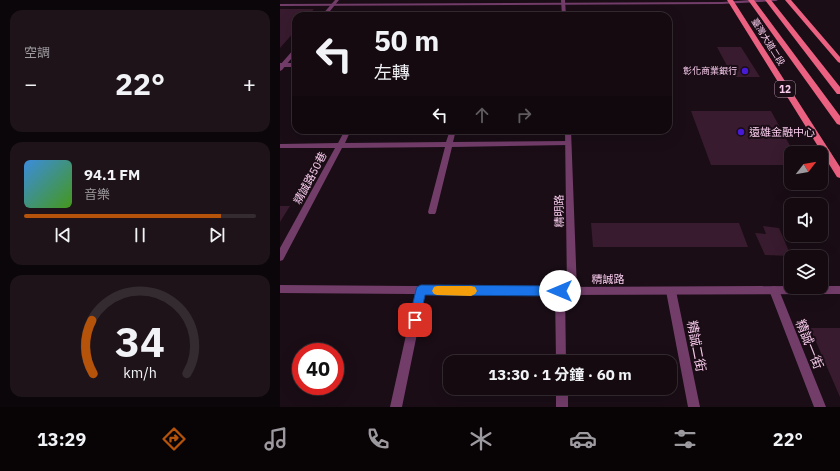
<!DOCTYPE html>
<html lang="zh-TW">
<head>
<meta charset="utf-8">
<style>
	:root { --surface:#140a10; --page:#1d1319; --text:#f1f3f6; --muted:#9d9a9f; --line:#332b30; --accent:#b45309 }
	body { margin:0; font-family:"IBM Plex Sans","Noto Sans TC",sans-serif; background:var(--page); color:var(--text); height:100vh; display:flex; flex-direction:column; font-size:15px; white-space:nowrap }
	* { box-sizing:border-box; margin:0 }
	p { font-size:13px; color:var(--muted) }
	.icon { flex:none; width:22px; height:22px; fill:none; stroke:currentColor; stroke-width:2; stroke-linecap:round; stroke-linejoin:round }
	.map { position:relative; flex:1; overflow:hidden }
	.drawer { display:flex; flex-direction:column; gap:10px; padding:10px; background:#0b0609; width:280px }
	.drawer>* { flex:none }
	.banner { position:absolute; left:12px; top:12px; width:380px; height:122px; border-radius:12px; box-shadow:0 4px 16px #0002,0 0 0 1px var(--line); background:#140a10; color:var(--text); overflow:hidden }
	.needle { width:26px; rotate:59deg }
	.tools { position:absolute; left:504px; top:146px; display:grid; gap:8px }
	.tools a { display:grid; place-items:center; width:44px; height:44px; border-radius:8px; background:var(--surface); box-shadow:0 4px 16px #0002,0 0 0 1px var(--line); font-size:20px }
	.speed { position:absolute; left:12px; top:343px; display:flex; gap:8px; font-size:20px; font-weight:700; text-align:center }
	.speed>* { display:grid; place-content:center; width:52px; height:52px; border-radius:50%; background:var(--surface); box-shadow:0 4px 16px #0002,0 0 0 1px var(--line); line-height:1 }
	.speed .limit { border:6px solid #d22; background:#fff; color:#111 }
	.pin { position:absolute; display:grid; place-items:center; width:34px; height:34px; color:#fff; margin:-17px; border-radius:8px; box-shadow:0 2px 6px #0006 }
	.me { position:absolute; width:44px; margin:-22px; rotate:270deg; stroke-linejoin:round; filter:drop-shadow(0 0 3px #0008) }
	.turn { display:flex; align-items:center; gap:14px; height:84px; padding:0 16px; font-size:18px }
	.turn .icon { width:52px; height:52px; stroke-width:2.5 }
	.turn b { display:block; font-size:28px; line-height:34px }
	.lanes { display:flex; align-items:center; height:38px; padding:0 16px; background:#0003; justify-content:center; gap:20px; direction:ltr }
	.lanes .off { opacity:.35 }
	.big { font-size:30px; font-weight:700; line-height:1.1 }
	.drawer .card { flex:1; display:flex; flex-direction:column; justify-content:center; gap:6px; min-width:0; padding:0 14px; border-radius:12px; background:var(--page) }
	.drawer .dial { align-items:center; gap:0 }
	.dial svg { height:104px; overflow:visible; fill:none; stroke:var(--line); stroke-width:7; stroke-linecap:round; text-anchor:middle }
	.dial text { fill:var(--text); stroke:none }
	.song { display:flex; align-items:center; gap:12px }
	.cover { width:48px; height:48px; border-radius:6px; background:linear-gradient(135deg,hsl(210 70% 55%),hsl(100 70% 35%)) }
	.played { height:4px; border-radius:2px; background:linear-gradient(90deg,var(--accent) 85%,var(--line) 85%) }
	.keys { display:flex; justify-content:space-around; direction:ltr }
	.heat { display:flex; justify-content:space-between; align-items:center; font-size:22px; direction:ltr }
	.trip { position:absolute; left:163px; top:355px; width:234px; height:40px; border-radius:12px; background:var(--surface); box-shadow:0 4px 16px #0002,0 0 0 1px var(--line); font-weight:700; line-height:40px; text-align:center }
	.menu { display:flex; height:64px; justify-content:space-around; align-items:center; background:#080406; color:var(--muted) }
	.menu .icon { width:28px; height:28px }
	.menu .selected { color:var(--accent) }
	.menu b { font-size:18px; color:var(--text) }
	main { display:flex; flex:1; min-height:0 }
	.map>svg:first-child { display:block }
	.building { fill:#381b2e }
	.lines { fill:none; stroke-linecap:round; stroke-linejoin:round }
	.service { fill:#733d6a; fill-rule:evenodd }
	.minor { fill:#733d6a; fill-rule:evenodd }
	.tertiary { fill:#733d6a; fill-rule:evenodd }
	.primary { fill:#eb6182; fill-rule:evenodd }
	.route { fill:#1a73e8; stroke:#114b97 }
	.slow { fill:#f59e0b }
	.poi-dot { fill:#471bd5; stroke:#1a0d16; stroke-width:1.5 }
	.labels { text-anchor:middle; stroke-width:4; stroke-linejoin:round; paint-order:stroke }
	.far-street-label { font-size:9px; fill:#f8cced; stroke:#1a0d16 }
	.far-poi-label { font-size:9px; fill:#f8cced; stroke:#1a0d16; text-anchor:end }
	.shield { fill:#1a0d16; stroke:#b593ac; stroke-width:1 }
	.shield-label { font-size:10px; font-weight:bold; fill:#f8cced }
	.poi-label { font-size:11px; fill:#f8cced; stroke:#1a0d16; text-anchor:start }
	.street-label { font-size:11px; fill:#f8cced; stroke:#1a0d16 }
	.near-street-label { font-size:13px; fill:#f8cced; stroke:#1a0d16 }
</style>
</head>
<body>
<main>
<section class="drawer">
<div class="card"><p>空調</p>
<div class="heat"><a>−</a><b class="big">22°</b><a>+</a></div>
</div>
<div class="card">
<div class="song"><i class="cover"></i><div><b>94.1 FM</b><p>音樂</p></div></div>
<div class="played"></div>
<div class="keys"><svg class="icon" aria-label="previous" viewBox="0 0 24 24"><path d="M18 5L8 12l10 7zM5 5v14"/></svg><svg class="icon" aria-label="pause" viewBox="0 0 24 24"><path d="M8 5v14M16 5v14"/></svg><svg class="icon" aria-label="next" viewBox="0 0 24 24"><path d="M6 5l10 7-10 7zM19 5v14"/></svg></div>
</div>
<div class="card dial"><svg viewBox="0 0 100 80">
<path d="M14 69A42 42 0 1 1 86 69"/>
<path d="M14 69A42 42 0 0 1 13 28" stroke="#b45309"/>
<text x="50" y="56" font-size="32" font-weight="700">34</text>
<text x="50" y="72" font-size="11">km/h</text>
</svg></div>
</section>
<div class="map">
<svg width="560" height="407" viewBox="0 0 560 407">
	<rect width="100%" height="100%" fill="#1a0d16"/>
	<path class="building" d="M0,9H34L28,16H16V30L0,48Z
		M437,47H461L480,77H453Z
		M411,111H491L514,153H511V165H431Z
		M0,206H10L0,222Z
		M311,223H459L468,247H313Z
		M483,226L499,228L511,256L485,255L475,233L486,234Z
		M530,328H560V397Z"/>
	<g class="lines">
		<path class="service" d="M0,63H16V67H0Z
			M65,130H71L65,143L166,142L170,130H176L173,142L288,141L291,143L288,145L172,147L156,212L155,214H149L148,212L165,147L62,148L3,260L0,261V248L55,148H0V144L58,143Z
			M141,286L144,287L146,290L122,407H110L136,290L138,287Z
			M494,286L497,287L499,290L546,407H534L489,290L491,287Z
			M280,287L283,288L285,291L286,362H276L275,291L277,288Z
			M391,287L394,288L396,291L420,407H408L386,291L388,288Z
			M276,388H288V407H276Z"/>
		<path class="minor" d="M55,0H59L46,16H41Z
			M281,0H285L286,16H282Z
			M16,48V53L2,70L0,71V65L14,49Z
			M285,130H291L297,291L295,294L292,295L289,294L287,291Z"/>
		<path class="tertiary" d="M471,0H498L496,1L442,4L0,6V4L442,2Z
			M0,285L280,287L511,286V287H541V286H560V294L280,295L0,293Z"/>
		<path class="primary" d="M447,0H453L560,167V178L557,177Z
			M468,0H474L560,116V125L557,124Z
			M485,0H491L560,87V94H557Z
			M505,0H511L560,57V63L558,62Z"/>
	</g>
	<path class="route" d="M141,285L280,286L284,288L285,291L284,295L280,296L145,295L139,323L135,325L131,323L129,320L136,290L137,287Z"/>
	<path class="slow" d="M157,286H191L195,287L197,291L195,294L191,296L157,295L154,294L152,291L154,287Z"/>
	<g class="poi-dot">
		<circle cx="465" cy="71" r="4"/>
		<circle cx="461" cy="132" r="4"/>
	</g>
	<g class="labels">
		<g class="far-street-label">
			<text transform="translate(488 42) rotate(58)" y="3">臺灣大道二段</text>
		</g>
		<g class="far-poi-label">
			<text x="457" y="74">彰化商業銀行</text>
		</g>
		<rect class="shield" x="495" y="81" width="20" height="16" rx="3"/>
		<g class="shield-label">
			<text x="505" y="93">12</text>
		</g>
		<g class="poi-label">
			<text x="469" y="136">遠雄金融中心</text>
		</g>
		<g class="street-label">
			<text transform="translate(30 178) rotate(-62)" y="4">精誠路50巷</text>
			<text transform="translate(279 211) rotate(-91)" y="4">精明路</text>
			<text x="328" y="283">精誠路</text>
		</g>
		<g class="near-street-label">
			<text transform="translate(530 344) rotate(68)" y="5">精誠一街</text>
			<text transform="translate(417 346) rotate(79)" y="5">精誠二街</text>
		</g>
	</g>
</svg>
<div class="tools">
<a><svg class="needle" viewBox="-14 -14 28 28"><path d="M0-13l5 13h-10z" fill="#e53935"/><path d="M0 13l5-13h-10z" fill="#9d9a9f"/></svg></a>
<a><svg class="icon" aria-label="sound" viewBox="0 0 24 24"><path d="M4 9h4l5-4v14l-5-4H4zM17 9q2 3 0 6"/></svg></a>
<a><svg class="icon" aria-label="layers" viewBox="0 0 24 24"><path d="M12 4l9 5-9 5-9-5zM3 14l9 5 9-5"/></svg></a>
</div>
<div class="speed"><div class="limit">40</div></div>
<div class="pin" style="left:135px;top:320px;background:#d93025"><svg class="icon" aria-label="arrive" viewBox="0 0 24 24"><path d="M6 21V4h12l-3 4 3 4H6"/></svg></div>
<svg class="me" style="left:280px;top:291px" viewBox="-20 -20 40 40"><circle r="19" fill="#fff"/><path d="M0-13L10 11 0 6-10 11z" fill="#1a73e8"/></svg>
<div class="trip">13:30 · 1 分鐘 · 60 m</div>
<div class="banner">
<div class="turn"><svg class="icon" aria-label="left" viewBox="0 0 24 24"><path d="M17 20v-9H6M10 6l-5 5 5 5"/></svg><div><b>50 m</b>左轉</div></div>
<div class="lanes"><svg class="icon" aria-label="left" viewBox="0 0 24 24"><path d="M17 20v-9H6M10 6l-5 5 5 5"/></svg><svg class="icon off" aria-label="ahead" viewBox="0 0 24 24"><path d="M12 20V5M6 11l6-6 6 6"/></svg><svg class="icon off" aria-label="right" viewBox="0 0 24 24"><path d="M7 20v-9h11M14 6l5 5-5 5"/></svg></div>
</div>
</div>
</main>
<nav class="menu">
<b>13:29</b>
<svg class="icon selected" aria-label="directions" viewBox="0 0 24 24"><path d="M12 3l9 9-9 9-9-9zM9 14v-3h6M13 9l2 2-2 2"/></svg>
<svg class="icon" aria-label="music" viewBox="0 0 24 24"><path d="M9 18V5l10-2v13"/><circle cx="6" cy="18" r="3"/><circle cx="16" cy="16" r="3"/></svg>
<svg class="icon" aria-label="phone" viewBox="0 0 24 24"><path d="M5 4h4l2 5-3 2q2 4 5 5l2-3 5 2v4C11 20 4 13 5 4z"/></svg>
<svg class="icon" aria-label="climate" viewBox="0 0 24 24"><path d="M12 3v18M4 7l16 10M4 17L20 7"/></svg>
<svg class="icon" aria-label="car" viewBox="0 0 24 24"><path d="M5 17H2v-5l4-1 3-4h7l3 4 3 1v5h-3M9 17h6M6 11h13"/><circle cx="7" cy="17" r="2"/><circle cx="17" cy="17" r="2"/></svg>
<svg class="icon" aria-label="filters" viewBox="0 0 24 24"><path d="M4 7h16M4 17h16"/><circle cx="9" cy="7" r="2"/><circle cx="15" cy="17" r="2"/></svg>
<b>22°</b>
</nav>
</body>
</html>
